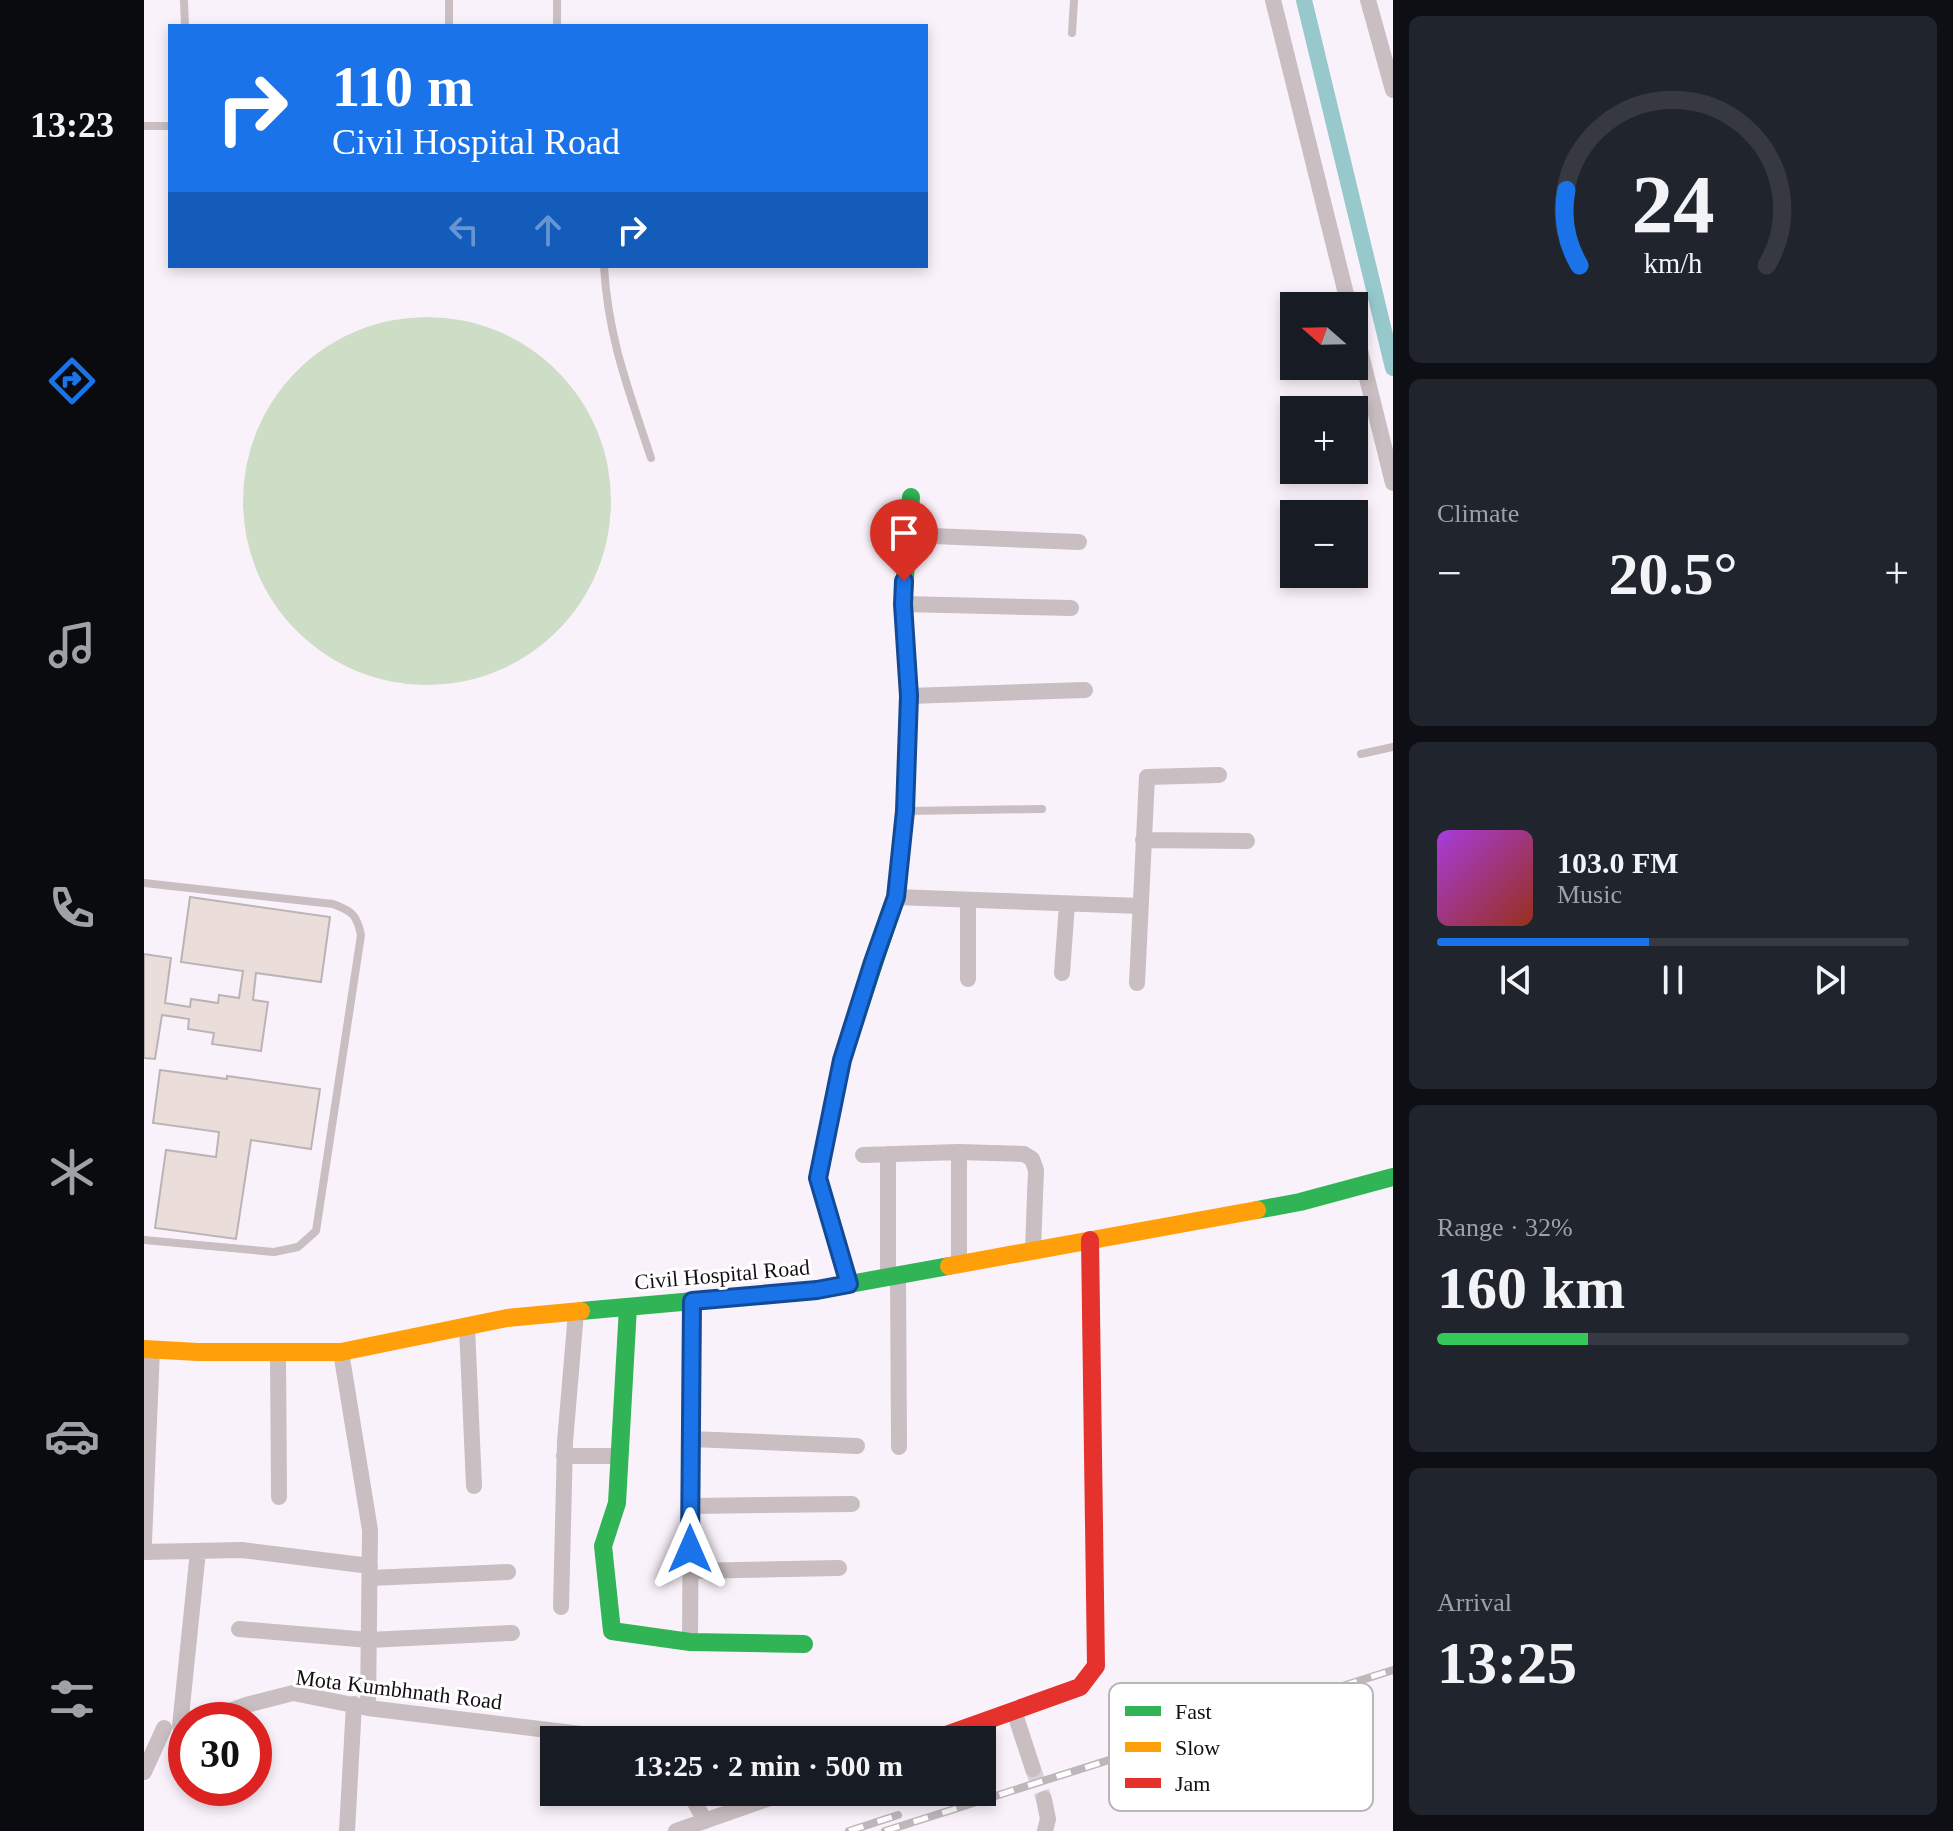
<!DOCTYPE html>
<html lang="en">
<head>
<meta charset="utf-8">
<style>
	:root { --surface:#171b24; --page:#20242c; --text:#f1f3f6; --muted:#9ea1a6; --line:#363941; --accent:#1a73e8 }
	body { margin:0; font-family:"Times New Roman",serif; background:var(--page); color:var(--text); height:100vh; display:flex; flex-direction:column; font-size:30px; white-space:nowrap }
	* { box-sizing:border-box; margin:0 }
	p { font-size:26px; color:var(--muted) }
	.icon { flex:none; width:44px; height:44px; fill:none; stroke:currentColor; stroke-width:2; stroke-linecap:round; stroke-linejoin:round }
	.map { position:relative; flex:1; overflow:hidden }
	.details { display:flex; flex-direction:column; gap:16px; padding:16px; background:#0d0f14; width:560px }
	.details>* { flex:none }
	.guide { position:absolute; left:24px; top:24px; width:760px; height:244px; border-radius:0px; box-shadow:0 4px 12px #0003; background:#1a73e8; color:#fff; overflow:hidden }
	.needle { width:52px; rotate:290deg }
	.tools { position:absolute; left:1136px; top:292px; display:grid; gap:16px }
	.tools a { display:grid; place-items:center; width:88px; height:88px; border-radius:0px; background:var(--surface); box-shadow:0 4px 12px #0003; font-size:40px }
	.speed { position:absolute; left:24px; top:1702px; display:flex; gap:16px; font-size:40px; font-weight:700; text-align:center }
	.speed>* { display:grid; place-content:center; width:104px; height:104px; border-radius:50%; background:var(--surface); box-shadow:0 4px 12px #0003; line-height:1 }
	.speed .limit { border:12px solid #d22; background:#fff; color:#111 }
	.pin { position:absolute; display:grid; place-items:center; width:68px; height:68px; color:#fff; margin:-82px -34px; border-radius:50% 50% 50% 0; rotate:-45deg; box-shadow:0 0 8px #0007 }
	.pin .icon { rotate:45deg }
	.me { position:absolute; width:88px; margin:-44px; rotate:0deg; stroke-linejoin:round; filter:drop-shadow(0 0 6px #0008) }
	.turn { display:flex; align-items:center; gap:28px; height:168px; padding:0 32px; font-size:36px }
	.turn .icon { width:104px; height:104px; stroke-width:2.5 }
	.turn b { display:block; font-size:56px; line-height:68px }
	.lanes { display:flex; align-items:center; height:76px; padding:0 32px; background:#0003; justify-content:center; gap:40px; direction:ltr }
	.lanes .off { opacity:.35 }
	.big { font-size:60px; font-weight:700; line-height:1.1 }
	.details .card { flex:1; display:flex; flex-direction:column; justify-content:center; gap:12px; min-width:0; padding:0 28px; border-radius:12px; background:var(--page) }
	.details .dial { align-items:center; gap:0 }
	.dial svg { height:208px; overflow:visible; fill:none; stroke:var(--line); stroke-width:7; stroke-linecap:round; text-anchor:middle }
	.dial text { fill:var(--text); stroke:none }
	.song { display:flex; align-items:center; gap:24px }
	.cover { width:96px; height:96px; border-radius:12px; background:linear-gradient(135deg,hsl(280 70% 55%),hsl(10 70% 35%)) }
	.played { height:8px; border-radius:4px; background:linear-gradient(90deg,var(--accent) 45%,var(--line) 45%) }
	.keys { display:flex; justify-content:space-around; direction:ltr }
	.heat { display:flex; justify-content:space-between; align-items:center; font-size:44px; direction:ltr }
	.charge { height:12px; border-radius:6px; background:linear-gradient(90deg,#34c759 32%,var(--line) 0) }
	.trip { position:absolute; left:396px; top:1726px; width:456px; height:80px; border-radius:0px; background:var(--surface); box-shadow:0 4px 12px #0003; font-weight:700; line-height:80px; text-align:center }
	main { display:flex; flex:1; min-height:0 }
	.tabs { display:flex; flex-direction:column; width:144px; justify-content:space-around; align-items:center; background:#090b0e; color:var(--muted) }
	.tabs .icon { width:56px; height:56px }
	.tabs .active { color:var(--accent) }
	.tabs b { font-size:36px; color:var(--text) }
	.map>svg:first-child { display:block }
	.green { fill:#ceddc6 }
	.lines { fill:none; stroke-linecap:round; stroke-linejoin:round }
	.canal { stroke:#97c9cc; stroke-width:16 }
	.building { fill:#ebddda; stroke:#bbb4b6; stroke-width:2 }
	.street-tunnel { stroke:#d8d0d8; stroke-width:16; stroke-dasharray:16 8; stroke-linecap:butt }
	.lane { stroke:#c9bec1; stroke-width:8 }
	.street { stroke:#c9bec1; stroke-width:16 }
	.fast { stroke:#30b455; stroke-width:18 }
	.slow { stroke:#ff9f0a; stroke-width:18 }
	.jam { stroke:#e5322d; stroke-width:18 }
	.rail-casing { stroke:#beb6ba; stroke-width:8 }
	.rail { stroke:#fff; stroke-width:5; stroke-dasharray:15; stroke-linecap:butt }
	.route-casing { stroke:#114b97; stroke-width:20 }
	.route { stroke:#1a73e8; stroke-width:14 }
	.labels { text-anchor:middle; stroke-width:6; stroke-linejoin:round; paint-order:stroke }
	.street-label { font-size:22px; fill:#140f14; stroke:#fff }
	.key { fill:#fff; stroke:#b8b7b8; stroke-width:2 }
	.key-label { font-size:22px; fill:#140f14 }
</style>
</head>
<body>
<main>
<nav class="tabs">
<b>13:23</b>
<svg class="icon active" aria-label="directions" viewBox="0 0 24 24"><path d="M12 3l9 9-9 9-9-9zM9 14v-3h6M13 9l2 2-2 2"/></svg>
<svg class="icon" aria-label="music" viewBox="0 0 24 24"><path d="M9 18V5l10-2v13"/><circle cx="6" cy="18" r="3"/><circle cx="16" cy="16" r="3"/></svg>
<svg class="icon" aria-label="phone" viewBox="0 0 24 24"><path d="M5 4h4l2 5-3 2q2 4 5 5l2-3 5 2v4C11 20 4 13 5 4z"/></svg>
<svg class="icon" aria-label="climate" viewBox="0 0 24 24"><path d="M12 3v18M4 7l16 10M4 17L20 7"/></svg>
<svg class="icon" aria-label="car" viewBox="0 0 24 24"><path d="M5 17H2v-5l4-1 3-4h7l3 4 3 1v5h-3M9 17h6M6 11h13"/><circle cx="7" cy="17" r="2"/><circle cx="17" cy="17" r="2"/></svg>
<svg class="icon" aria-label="filters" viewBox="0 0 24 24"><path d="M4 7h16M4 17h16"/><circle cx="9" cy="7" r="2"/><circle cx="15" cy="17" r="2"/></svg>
</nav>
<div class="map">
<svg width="1249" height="1831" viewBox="0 0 1249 1831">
	<rect width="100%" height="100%" fill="#faf2fa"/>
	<path class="green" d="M99 501a184 184 0 1 1 368 0a184 184 0 1 1-368 0Z"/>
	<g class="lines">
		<path class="canal" d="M1160,0L1249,368"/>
	</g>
	<path class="building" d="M46,897L186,917L177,982L112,973L109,1000L124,1002L117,1051L68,1044L70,1033L44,1029L45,1019L18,1015L11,1059L0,1058V954L27,958L21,1003L46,1007L47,999L74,1003L75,995L95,998L99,971L37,962Z
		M16,1070L83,1079V1076L176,1089L167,1149L107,1140L92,1239L11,1228L22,1150L72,1157L75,1132L9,1123Z"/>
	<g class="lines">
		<path class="street-tunnel" d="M889,1769L900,1799"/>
		<path class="lane" d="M40,0L41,26
			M413,0V26
			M305,26V0
			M928,33L930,0
			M0,126H26
			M460,266C464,338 485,391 507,458
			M1217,754L1249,747
			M763,811L898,809
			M0,883L189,904C208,911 213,915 217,935L172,1231L154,1247L130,1252L0,1240"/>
		<path class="street" d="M1129,0L1205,306
			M1224,0L1249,90
			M1210,326L1249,483
			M764,535L935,542
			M759,604L927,608
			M765,696L941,690
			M999,840L1103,841
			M752,897L996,906
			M918,973L923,904
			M824,979V901
			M993,983L1003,777L1075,775
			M815,1152V1264
			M744,1154V1277
			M719,1155L815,1152L880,1154L888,1159L892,1170L889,1250
			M754,1275L755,1447
			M323,1327L330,1486
			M134,1352L135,1497
			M197,1352L226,1530L224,1708
			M547,1439L713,1446
			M420,1456H475
			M547,1506L708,1504
			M0,1542L8,1350
			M0,1552L98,1550L226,1566
			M546,1571L695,1568
			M226,1578L364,1572
			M417,1607L421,1442L432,1312
			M95,1629L225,1640L368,1633
			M546,1642L548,1301
			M870,1711L889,1769
			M60,1720L102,1705L149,1693L224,1708L437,1734L444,1740
			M36,1726L54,1551
			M0,1772L20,1728
			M545,1792L561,1821
			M900,1799L904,1819L901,1831
			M203,1831L210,1704
			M532,1831L643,1792"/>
		<path class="fast" d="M1113,1210L1156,1202L1249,1177
			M705,1284L674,1178L698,1060L752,897L761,811L765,696L759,604L767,497
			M484,1307L473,1503L459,1546L468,1631L546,1642L660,1644
			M437,1311L673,1290L805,1266"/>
		<path class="slow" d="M805,1266L1113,1210
			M0,1349L54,1352H197L363,1318L437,1311"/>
		<path class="jam" d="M788,1740L936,1687L952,1666L946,1240"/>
		<defs>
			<path id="rail" d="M705,1831L754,1815
				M741,1831L1249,1670"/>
		</defs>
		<use href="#rail" class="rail-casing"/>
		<use href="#rail" class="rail"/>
	</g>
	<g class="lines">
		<defs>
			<path id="route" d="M546,1549L548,1301L673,1290L705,1284L674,1178L698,1060L729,962L752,897L761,811L765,696L759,604L760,581"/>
		</defs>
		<use href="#route" class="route-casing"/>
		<use href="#route" class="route"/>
	</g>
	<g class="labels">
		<g class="street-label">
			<text transform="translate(578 1274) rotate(-5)" y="8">Civil Hospital Road</text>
			<text transform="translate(255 1689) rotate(7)" y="8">Mota Kumbhnath Road</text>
		</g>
	</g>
	<rect x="965" y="1683" width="264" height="128" rx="12" class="key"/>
	<rect x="981" y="1706" width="36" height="10" fill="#30b455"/>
	<rect x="981" y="1742" width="36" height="10" fill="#ff9f0a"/>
	<rect x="981" y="1778" width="36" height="10" fill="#e5322d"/>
	<g class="key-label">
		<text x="1031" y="1719">Fast</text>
		<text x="1031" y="1755">Slow</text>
		<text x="1031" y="1791">Jam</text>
	</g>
</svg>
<div class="tools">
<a><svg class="needle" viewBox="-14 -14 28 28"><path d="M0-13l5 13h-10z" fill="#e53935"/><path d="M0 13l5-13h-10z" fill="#9ea1a6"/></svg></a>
<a>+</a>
<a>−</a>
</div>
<div class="speed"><div class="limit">30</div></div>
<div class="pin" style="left:760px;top:581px;background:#d93025"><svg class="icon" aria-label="arrive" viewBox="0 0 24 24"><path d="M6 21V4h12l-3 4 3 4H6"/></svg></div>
<svg class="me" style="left:546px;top:1549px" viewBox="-20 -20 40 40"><path d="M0-17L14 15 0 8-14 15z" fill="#1a73e8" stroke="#fff" stroke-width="4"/></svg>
<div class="trip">13:25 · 2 min · 500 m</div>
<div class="guide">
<div class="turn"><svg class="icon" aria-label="right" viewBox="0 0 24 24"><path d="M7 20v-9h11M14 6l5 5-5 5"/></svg><div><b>110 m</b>Civil Hospital Road</div></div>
<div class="lanes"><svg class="icon off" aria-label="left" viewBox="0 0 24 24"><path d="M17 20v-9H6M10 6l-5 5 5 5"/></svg><svg class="icon off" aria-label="ahead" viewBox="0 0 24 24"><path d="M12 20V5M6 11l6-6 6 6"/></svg><svg class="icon" aria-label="right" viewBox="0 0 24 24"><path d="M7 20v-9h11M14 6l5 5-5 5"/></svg></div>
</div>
</div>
<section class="details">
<div class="card dial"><svg viewBox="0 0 100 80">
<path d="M14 69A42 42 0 1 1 86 69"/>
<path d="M14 69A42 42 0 0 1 9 40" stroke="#1a73e8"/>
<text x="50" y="56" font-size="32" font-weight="700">24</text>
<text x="50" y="72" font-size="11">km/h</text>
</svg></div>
<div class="card"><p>Climate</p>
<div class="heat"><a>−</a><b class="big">20.5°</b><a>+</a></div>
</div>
<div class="card">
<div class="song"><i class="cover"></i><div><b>103.0 FM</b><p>Music</p></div></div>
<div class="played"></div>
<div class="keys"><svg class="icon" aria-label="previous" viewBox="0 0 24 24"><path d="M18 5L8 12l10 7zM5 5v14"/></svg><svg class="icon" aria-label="pause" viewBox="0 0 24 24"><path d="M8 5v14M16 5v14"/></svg><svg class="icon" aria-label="next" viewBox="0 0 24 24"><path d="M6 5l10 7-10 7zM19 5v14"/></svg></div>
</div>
<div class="card"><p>Range · 32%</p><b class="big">160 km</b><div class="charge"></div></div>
<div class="card"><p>Arrival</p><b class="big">13:25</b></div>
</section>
</main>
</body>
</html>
